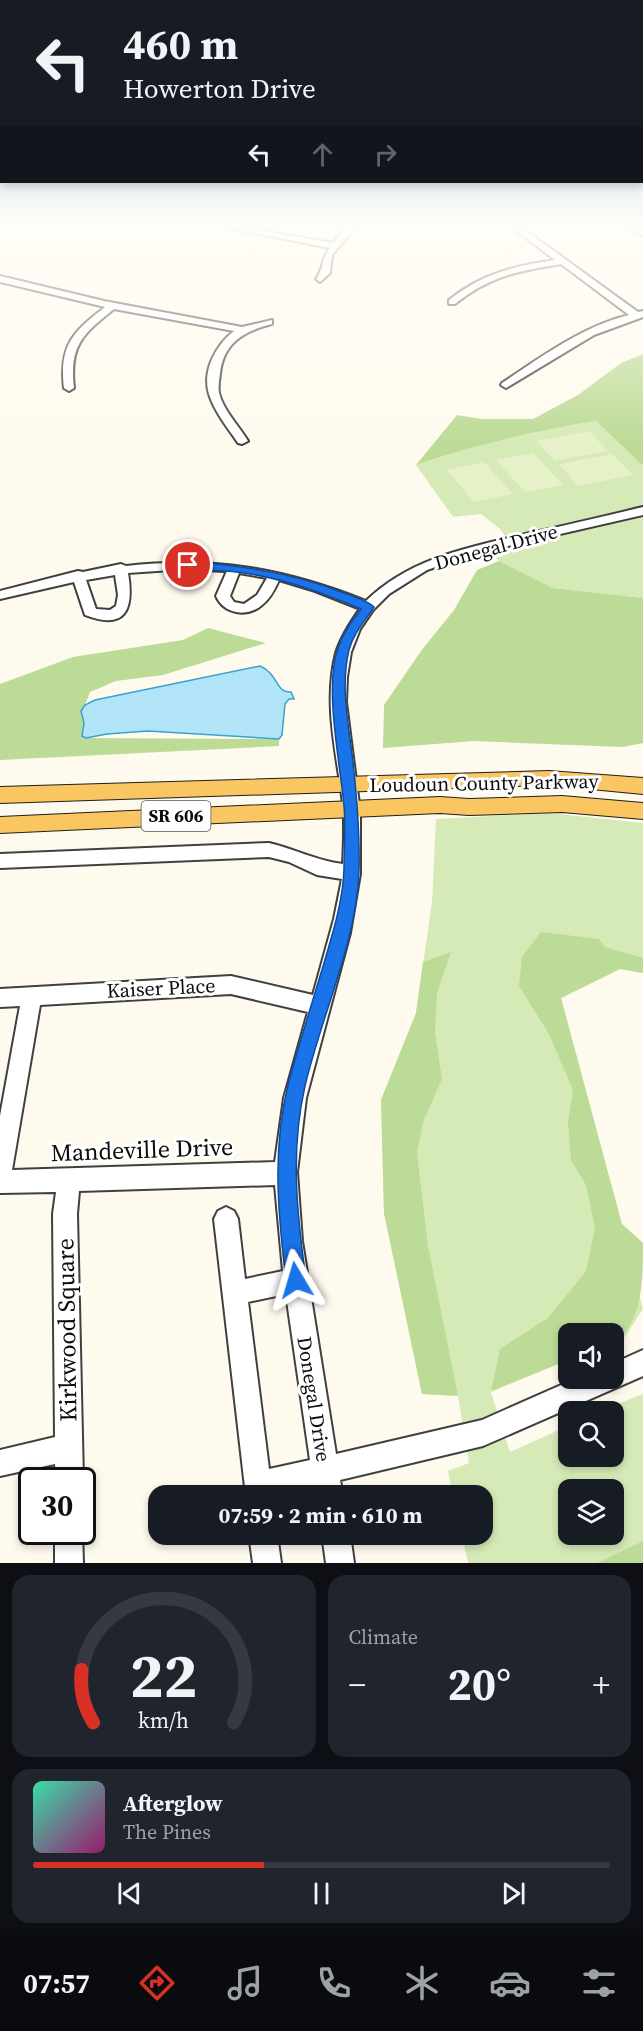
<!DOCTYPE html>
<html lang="en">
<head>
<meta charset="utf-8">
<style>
	:root { --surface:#171b24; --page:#20242c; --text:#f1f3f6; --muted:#9ea1a6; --line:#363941; --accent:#d93025 }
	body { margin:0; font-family:"Source Serif 4",serif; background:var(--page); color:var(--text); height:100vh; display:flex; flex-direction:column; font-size:22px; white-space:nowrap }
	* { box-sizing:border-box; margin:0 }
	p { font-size:20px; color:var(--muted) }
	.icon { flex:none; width:33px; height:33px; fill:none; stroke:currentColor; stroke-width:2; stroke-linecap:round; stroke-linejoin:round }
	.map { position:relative; height:1563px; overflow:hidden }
	.panel { display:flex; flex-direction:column; gap:12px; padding:12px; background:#0d0f14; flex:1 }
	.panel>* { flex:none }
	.hud { position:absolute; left:0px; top:0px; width:644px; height:183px; box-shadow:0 3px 9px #0003; background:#171b24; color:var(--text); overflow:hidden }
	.controls { position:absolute; left:558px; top:1323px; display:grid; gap:12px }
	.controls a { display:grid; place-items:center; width:66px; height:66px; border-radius:12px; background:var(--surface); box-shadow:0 3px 9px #0003; font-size:30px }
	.speed { position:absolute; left:18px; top:1467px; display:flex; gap:12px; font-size:30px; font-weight:700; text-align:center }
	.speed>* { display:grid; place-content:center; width:78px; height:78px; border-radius:50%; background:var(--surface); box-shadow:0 3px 9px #0003; line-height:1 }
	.speed .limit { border:3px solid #111; border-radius:9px; background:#fff; color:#111 }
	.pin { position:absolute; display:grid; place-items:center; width:51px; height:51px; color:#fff; margin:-26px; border:3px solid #fff; border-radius:50%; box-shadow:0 2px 6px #0007 }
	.me { position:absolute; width:66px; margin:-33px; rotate:353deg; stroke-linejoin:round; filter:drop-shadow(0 0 4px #0008) }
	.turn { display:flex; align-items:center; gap:21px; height:126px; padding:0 24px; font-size:27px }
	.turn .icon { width:78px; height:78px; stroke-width:2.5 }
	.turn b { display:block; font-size:42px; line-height:51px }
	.lanes { display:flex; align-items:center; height:57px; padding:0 24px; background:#0003; justify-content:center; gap:30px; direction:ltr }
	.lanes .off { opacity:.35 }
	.big { font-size:45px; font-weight:700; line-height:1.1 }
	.panel .tile { flex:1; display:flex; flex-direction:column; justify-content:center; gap:9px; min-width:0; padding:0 21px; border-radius:18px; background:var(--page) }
	.panel .dial { align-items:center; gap:0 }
	.dial svg { height:156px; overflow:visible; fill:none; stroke:var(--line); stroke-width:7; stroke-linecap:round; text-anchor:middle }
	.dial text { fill:var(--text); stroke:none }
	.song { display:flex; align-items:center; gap:18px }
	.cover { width:72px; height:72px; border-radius:9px; background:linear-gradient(135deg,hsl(160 70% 55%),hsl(320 70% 35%)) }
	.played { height:6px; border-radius:3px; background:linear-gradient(90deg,var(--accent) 40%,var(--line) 40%) }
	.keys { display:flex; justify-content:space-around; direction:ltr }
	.heat { display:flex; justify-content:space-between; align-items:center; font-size:33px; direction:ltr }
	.panel .tiles { flex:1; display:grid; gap:12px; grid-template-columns:1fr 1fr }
	.tile:last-child { grid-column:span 2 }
	.trip { position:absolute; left:148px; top:1485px; width:345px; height:60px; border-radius:18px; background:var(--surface); box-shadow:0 3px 9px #0003; font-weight:700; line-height:60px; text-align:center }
	.tab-bar { display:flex; height:96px; justify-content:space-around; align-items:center; background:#090b0e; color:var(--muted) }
	.tab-bar .icon { width:42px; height:42px }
	.tab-bar .active { color:var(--accent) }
	.tab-bar b { font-size:27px; color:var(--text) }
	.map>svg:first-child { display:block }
	.green { fill:#d6eab7; fill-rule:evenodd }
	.forest { fill:#bcdb96 }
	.pitch { fill:#e7f1c9 }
	.water { fill:#b2e4f7; stroke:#38a2cf; stroke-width:1.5 }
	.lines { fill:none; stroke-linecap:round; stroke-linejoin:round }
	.minor-casing { stroke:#404040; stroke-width:4 }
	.major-casing { stroke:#1e1e1e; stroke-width:2 }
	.minor { fill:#fff; fill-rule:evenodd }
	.major { fill:#fac662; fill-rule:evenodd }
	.route { fill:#1a73e8; stroke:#114b97; stroke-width:1.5 }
	.labels { text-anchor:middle; stroke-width:6; stroke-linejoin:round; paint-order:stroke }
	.shield { fill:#fff; stroke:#565656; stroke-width:1.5 }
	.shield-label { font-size:18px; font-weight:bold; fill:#0d0d0d }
	.street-label { font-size:20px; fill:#0d0d0d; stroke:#fff }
	.near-street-label { font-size:24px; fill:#0d0d0d; stroke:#fff }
</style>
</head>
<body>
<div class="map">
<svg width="643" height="1563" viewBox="0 0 643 1563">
	<rect width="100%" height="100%" fill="#fffaee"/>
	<path class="green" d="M596,421L643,466V598L553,588L499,561L490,552L513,546L500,529L481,514L453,517L416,465C475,445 534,431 596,421Z
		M549,813L643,823V973L620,969L561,998L643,1309L625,1337L614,1341V1334H568V1360L491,1392L510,1452L568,1426V1456H614V1412L599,1411L643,1394V1563H468L462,1535L483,1534V1496L453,1495L448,1471L469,1463L458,1396L422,1394L384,1213L381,1100L416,1013L432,902L436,819ZM568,1490H614V1534H568Z"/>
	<path class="forest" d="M643,354V466L596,421C534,431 475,445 416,465L457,415L481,419H533L578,395L621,363Z
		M499,561L553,588L643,598V743L622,747L474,741L383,748L384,705L421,651L454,610L477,570Z
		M208,628L266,643L163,675L116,681L90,692L85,705L86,738L279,739V746L0,760V684L73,657L183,640Z
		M541,932L599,939L605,947L643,958V973L620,969L561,998L622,1224L643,1243C643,1277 643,1326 614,1341V1334H568V1360L491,1391L500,1349L548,1318L586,1271L595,1228L586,1185L571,1160L568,1123L573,1090L549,1034L519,986L522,957Z
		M451,952L437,993L435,1033L442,1079L423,1122L417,1153L428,1246L458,1396L422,1394L384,1213L381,1100L416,1013L423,962Z
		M643,1541V1563H597Z"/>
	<path class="pitch" d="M589,431L608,451L555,461L536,441Z
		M533,453L563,485L525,492L496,460Z
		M612,454L633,475L578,486L559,464Z
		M484,462L513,494L474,502L447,470Z"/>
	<path class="water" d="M260,666C279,674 275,693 291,692L294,699H289L285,704L282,735L279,739L148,731L107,734L86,738L82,736L84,723L81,711L85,705L95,700Z"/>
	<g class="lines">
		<defs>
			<path id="minor" d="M213,225H231L333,243L349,225H357L332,255L330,273L320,282L316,279C324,269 321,258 330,248Z
				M509,225H518L638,312L643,311V317L594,335L506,388L501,385L502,383C541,357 583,326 629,315L561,264C518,271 490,276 455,304H449V300C481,274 514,266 555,260Z
				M625,225H635L643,230V236Z
				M0,276L104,301L242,327L272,320V324C244,331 223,343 220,374C219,380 218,387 219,393C223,410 239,426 248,441L242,444L238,443C228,428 214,411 209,394C202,371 216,345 234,331L114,309C83,334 69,345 74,388L69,391L64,388C59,345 73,332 105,307L0,282Z
				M643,507V515L469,555L427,570L389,594L373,610L360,629L351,652L347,677L346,702L360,812V874L350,933L306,1098L297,1172L302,1241L336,1454L482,1420L577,1378H614V1363L643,1350V1376L483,1446L340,1480L343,1496H315L314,1486L274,1496H246L214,1219L218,1211L226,1207L234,1211L238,1219L245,1279L283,1271L275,1185L79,1191L77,1214L83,1480H56L55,1464L0,1476V1450L55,1437L53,1214L56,1192L0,1193V1116L20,1006L0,1007V989L231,976L313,995L334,919L342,879L317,875L289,862L269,857L0,868V854L269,843C295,849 317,861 343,864C344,845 345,824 343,804C337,755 323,703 336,653C341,637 350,623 360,609L312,590L279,580C275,589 270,599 262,605C247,618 224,614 216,596L227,571H223L186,569L128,573C134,609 126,631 85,615L74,582L0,599V591L78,571L83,572L121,564L126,566C214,556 285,569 366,601C411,557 471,547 530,533C568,525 605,516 643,507ZM239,573L267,578L257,595L244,604L234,602L230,596ZM115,575L118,595L116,606L110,610L96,609L86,580ZM231,994L308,1012L284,1098L275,1162L12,1170L40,1005ZM286,1294L310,1460L269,1469L248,1302Z
				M82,1531L83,1563H55V1532Z
				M249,1534H277L281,1563H253Z
				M322,1534H350L354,1563H326Z"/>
			<path id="major" d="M549,771L643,778V794L549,785L0,803V787Z
				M562,796L643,803V819L562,812L469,815L440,813L0,833V817L440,797L469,799Z"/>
		</defs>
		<use href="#minor" class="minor-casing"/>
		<use href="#major" class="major-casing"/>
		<use href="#minor" class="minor"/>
		<use href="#major" class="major"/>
	</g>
	<linearGradient id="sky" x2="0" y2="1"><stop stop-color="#92c7ee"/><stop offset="0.51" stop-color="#fffdf7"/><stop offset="1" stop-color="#fffdf7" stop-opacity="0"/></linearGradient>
	<rect width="643" height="444" fill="url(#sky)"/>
	<path class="route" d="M188,561C242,566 294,573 344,593C354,597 367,600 374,607C365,621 353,634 349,650C340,687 349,726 353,762C357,799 360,834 359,871C357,941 321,1017 305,1086C290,1151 297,1214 306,1280L303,1287L296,1289L289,1287L286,1280C278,1214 272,1150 288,1085C299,1044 312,1003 324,963C333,932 343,901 344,869C344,848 346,827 344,806C340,762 324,687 338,648C343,633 352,621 361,609C320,592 280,577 236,572C219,570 201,571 185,567V562Z"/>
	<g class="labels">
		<rect class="shield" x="141.5" y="801" width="69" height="30" rx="4.5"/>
		<g class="shield-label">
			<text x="176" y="822">SR 606</text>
		</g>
		<g class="street-label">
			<text transform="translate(496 547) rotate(-15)" y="7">Donegal Drive</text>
			<text transform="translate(484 783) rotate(-1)" y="7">Loudoun County Parkway</text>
			<text transform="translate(161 988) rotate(-3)" y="7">Kaiser Place</text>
			<text transform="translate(314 1399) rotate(81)" y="7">Donegal Drive</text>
		</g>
		<g class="near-street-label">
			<text transform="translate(142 1150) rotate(-2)" y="8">Mandeville Drive</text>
			<text transform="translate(67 1330) rotate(-91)" y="8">Kirkwood Square</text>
		</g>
	</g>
</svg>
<div class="controls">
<a><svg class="icon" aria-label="sound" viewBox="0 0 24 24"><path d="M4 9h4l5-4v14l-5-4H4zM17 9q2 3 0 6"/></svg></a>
<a><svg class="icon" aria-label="search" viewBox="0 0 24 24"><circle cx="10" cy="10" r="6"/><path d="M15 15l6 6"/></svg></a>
<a><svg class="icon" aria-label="layers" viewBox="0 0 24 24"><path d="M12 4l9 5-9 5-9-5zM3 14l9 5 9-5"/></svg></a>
</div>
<div class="speed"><div class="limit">30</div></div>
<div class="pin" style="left:188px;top:565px;background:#d93025"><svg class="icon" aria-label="arrive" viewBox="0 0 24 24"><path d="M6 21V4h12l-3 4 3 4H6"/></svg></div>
<svg class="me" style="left:296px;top:1280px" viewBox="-20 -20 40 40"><path d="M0-17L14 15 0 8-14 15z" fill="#1a73e8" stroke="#fff" stroke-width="4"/></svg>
<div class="trip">07:59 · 2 min · 610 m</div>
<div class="hud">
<div class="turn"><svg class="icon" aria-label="left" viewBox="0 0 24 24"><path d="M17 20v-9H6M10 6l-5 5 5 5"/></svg><div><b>460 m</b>Howerton Drive</div></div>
<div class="lanes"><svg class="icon" aria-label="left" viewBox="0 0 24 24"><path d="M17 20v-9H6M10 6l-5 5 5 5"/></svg><svg class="icon off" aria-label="ahead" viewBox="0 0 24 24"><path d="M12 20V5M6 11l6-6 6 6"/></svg><svg class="icon off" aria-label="right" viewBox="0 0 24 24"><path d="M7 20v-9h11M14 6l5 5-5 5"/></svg></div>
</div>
</div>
<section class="panel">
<div class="tiles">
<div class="tile dial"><svg viewBox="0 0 100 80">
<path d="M14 69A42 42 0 1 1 86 69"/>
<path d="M14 69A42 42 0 0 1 8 42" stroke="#d93025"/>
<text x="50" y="56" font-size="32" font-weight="700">22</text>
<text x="50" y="72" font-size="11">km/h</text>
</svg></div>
<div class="tile"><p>Climate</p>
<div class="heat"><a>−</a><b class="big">20°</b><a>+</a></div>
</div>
<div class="tile">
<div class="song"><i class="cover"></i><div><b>Afterglow</b><p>The Pines</p></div></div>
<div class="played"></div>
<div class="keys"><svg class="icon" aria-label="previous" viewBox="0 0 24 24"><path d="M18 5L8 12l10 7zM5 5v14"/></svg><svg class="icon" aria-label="pause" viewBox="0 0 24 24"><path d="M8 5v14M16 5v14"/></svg><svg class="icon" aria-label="next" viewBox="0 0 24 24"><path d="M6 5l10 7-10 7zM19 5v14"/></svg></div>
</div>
</div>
</section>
<nav class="tab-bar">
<b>07:57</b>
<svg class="icon active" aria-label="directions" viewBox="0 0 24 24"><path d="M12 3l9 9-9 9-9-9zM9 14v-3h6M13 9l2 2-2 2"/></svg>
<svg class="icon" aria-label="music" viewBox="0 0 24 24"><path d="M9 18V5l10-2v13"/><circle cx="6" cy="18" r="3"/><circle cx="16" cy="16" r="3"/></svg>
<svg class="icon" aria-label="phone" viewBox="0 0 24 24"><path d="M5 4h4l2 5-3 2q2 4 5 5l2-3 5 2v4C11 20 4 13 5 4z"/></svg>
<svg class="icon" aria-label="climate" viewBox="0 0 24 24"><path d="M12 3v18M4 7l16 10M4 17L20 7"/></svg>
<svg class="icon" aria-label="car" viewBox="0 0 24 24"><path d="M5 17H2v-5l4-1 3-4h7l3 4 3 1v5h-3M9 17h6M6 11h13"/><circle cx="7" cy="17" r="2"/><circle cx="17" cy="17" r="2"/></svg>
<svg class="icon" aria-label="filters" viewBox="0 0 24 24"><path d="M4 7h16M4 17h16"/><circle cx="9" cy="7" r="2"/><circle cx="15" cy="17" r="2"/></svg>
</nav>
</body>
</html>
